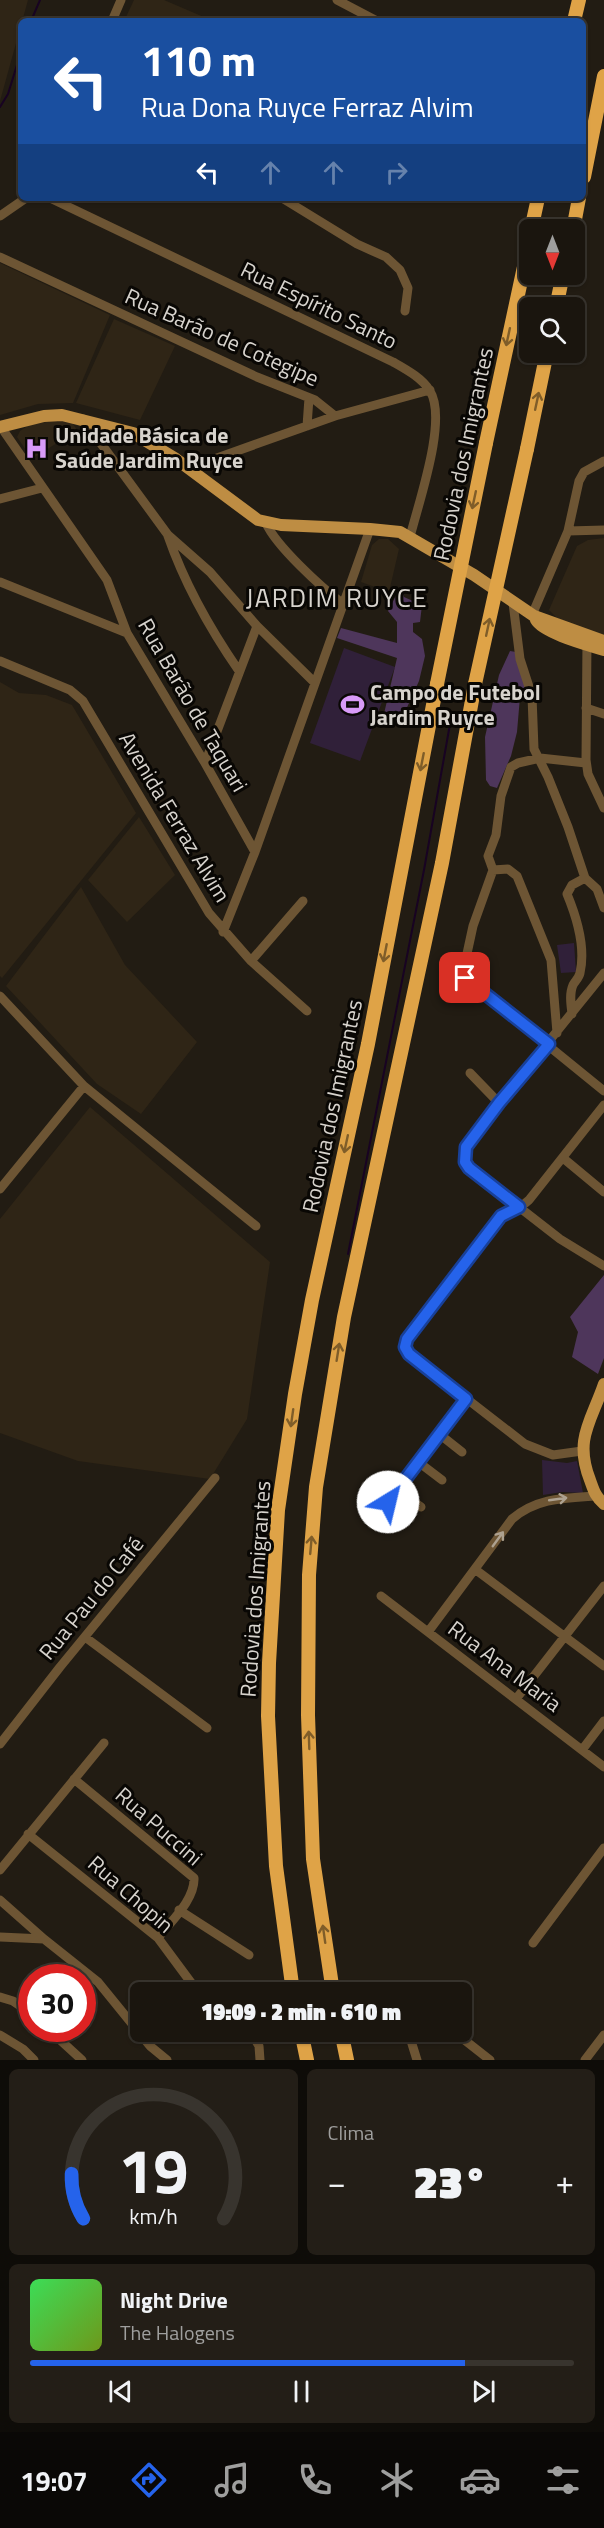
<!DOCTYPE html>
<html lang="pt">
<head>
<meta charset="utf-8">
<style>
	:root { --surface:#1a150e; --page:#231e17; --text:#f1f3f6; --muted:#9f9f9e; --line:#38342e; --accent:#2563eb }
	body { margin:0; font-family:"Titillium Web",sans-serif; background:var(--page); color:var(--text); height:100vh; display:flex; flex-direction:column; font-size:22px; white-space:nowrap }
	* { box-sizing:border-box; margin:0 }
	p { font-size:20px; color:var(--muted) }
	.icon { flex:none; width:33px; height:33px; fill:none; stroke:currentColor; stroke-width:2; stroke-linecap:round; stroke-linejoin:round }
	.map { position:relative; height:2060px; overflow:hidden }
	.panel { display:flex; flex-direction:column; gap:9px; padding:9px; background:#0e0c08; flex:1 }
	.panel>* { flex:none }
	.hud { position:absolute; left:18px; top:18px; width:568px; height:183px; border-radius:9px; box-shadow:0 2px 4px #0004,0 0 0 2px var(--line); background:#1a4fa0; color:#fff; overflow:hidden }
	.needle { width:39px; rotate:180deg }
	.tools { position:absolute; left:519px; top:219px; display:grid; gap:12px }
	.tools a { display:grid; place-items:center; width:66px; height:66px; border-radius:9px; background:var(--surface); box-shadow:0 2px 4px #0004,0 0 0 2px var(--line); font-size:30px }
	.speed { position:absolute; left:18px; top:1964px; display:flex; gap:12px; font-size:30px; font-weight:700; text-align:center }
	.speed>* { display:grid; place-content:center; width:78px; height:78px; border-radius:50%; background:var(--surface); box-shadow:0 2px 4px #0004,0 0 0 2px var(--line); line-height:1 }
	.speed .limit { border:9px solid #d22; background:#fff; color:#111 }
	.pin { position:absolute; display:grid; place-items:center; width:51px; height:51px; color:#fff; margin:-26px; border-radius:12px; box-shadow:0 3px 9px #0006 }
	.me { position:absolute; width:66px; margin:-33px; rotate:36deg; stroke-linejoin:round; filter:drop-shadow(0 0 4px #0008) }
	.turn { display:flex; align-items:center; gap:21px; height:126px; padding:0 24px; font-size:27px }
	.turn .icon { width:78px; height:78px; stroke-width:2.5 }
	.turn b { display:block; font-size:42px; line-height:51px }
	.lanes { display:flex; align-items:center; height:57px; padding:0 24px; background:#0003; justify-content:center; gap:30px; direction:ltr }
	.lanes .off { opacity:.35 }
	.big { font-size:45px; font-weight:800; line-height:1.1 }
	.panel .widget { flex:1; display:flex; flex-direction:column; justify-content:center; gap:9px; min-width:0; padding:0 21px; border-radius:9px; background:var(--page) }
	.panel .dial { align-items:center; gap:0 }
	.dial svg { height:156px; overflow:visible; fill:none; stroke:var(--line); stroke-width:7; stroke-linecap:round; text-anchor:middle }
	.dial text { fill:var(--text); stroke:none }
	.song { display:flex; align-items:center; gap:18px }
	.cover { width:72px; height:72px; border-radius:9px; background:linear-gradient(135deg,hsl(130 70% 55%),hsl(80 70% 35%)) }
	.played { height:6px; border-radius:3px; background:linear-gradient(90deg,var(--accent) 80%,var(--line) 80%) }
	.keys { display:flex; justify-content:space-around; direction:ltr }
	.heat { display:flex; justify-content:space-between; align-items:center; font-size:33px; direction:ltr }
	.panel .tiles { flex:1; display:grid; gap:9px; grid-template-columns:1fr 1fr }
	.widget:last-child { grid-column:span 2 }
	.trip { position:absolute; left:130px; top:1982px; width:342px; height:60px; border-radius:9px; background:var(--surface); box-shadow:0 2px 4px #0004,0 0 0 2px var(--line); font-weight:800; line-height:60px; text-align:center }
	.tab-bar { display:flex; height:96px; justify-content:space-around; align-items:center; background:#0a0806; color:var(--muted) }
	.tab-bar .icon { width:42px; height:42px }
	.tab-bar .current { color:var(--accent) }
	.tab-bar b { font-size:27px; color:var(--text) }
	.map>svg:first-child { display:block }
	.built { fill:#2f2516 }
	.green { fill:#302039 }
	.forest { fill:#4e365b }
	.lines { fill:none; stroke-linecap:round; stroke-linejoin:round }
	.stream { stroke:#180322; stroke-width:2 }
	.minor { stroke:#6d5534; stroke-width:9 }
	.major { stroke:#be8d43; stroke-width:12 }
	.highway { stroke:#dfa347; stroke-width:14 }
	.highway-bridge { stroke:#dfa347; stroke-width:14 }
	.oneway { stroke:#7f5d29 }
	.oneway2 { stroke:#ada190 }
	.route-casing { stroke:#184099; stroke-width:15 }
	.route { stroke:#2563eb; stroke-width:10 }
	.labels { text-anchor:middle; stroke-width:6; stroke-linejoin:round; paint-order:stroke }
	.street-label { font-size:22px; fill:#d7d3cd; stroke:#090704 }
	.poi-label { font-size:22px; font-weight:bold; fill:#d7d3cd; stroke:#090704; text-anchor:start }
	.quarter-label { font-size:26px; letter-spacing:1.5px; fill:#d7d3cd; stroke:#090704 }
</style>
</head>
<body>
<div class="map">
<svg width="604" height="2060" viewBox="0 0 604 2060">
	<rect width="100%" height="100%" fill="#221c13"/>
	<path class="built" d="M0,0H28L0,101Z
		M134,0H164L213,21H135L126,17Z
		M0,263L110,315L73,403L38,404L0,415Z
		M114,319L175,346L140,420L76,403Z
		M69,418L77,430L32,459L17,437L20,431L29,425Z
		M604,538V636L558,619L549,610L577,546L588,540Z
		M379,539H388L399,549L389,592L361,582L372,545Z
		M0,682L19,693L46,695L72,705L136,813L2,978L0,976Z
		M139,817L175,875L127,922L88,880Z
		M81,887L125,965L197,1042L141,1114L97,1084L6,986Z
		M90,1107L270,1262L247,1419L210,1479L78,1461L0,1433V1219Z"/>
	<path class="green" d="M344,648L395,667L360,761L310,743Z
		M574,943L576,972L561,973L557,945Z
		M542,1460L567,1463L577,1461L583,1493L562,1492L543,1495Z"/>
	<path class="forest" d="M401,586L404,597L422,605L420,622L413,623V632L422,639L425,656L419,681L399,725L383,718L397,658L337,638L341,628L397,643V622L388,611Z
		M510,651L516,652L526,684L520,697L517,732L511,756L497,788L490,786L486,780L485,737L499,675Z
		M604,1275V1358L598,1374L572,1357L578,1332L570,1317Z"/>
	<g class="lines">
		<path class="stream" d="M31,21L40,0
			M0,107L8,94L21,52
			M348,1254L424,870L450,724"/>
		<path class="minor" d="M337,0L377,21
			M112,21L121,0
			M50,198L393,362C407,370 422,378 430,391C448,420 418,504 410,537
			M282,198L357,244L386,257L400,270L408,288L405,311
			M0,216L26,198
			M0,257L257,377L315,400L335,416
			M83,419L168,535L210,572L257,626L314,682
			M307,426L309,398
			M1,427L107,580L127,633L205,763L255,852
			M203,463L335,416L430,390
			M0,499L42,488
			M266,523C276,546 321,587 342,603
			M568,531L604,530
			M168,536C185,585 210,629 239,671
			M0,582L127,633
			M513,603L520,659L532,696L534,749L548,777L568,827L585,878L597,889L604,908
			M532,615L568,531L579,481L584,472L604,461
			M587,640L586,760L588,774L604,808
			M0,661L70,690L83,701L209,913L251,961L307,1011
			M586,708L604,714
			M205,763L257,626
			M586,763L540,758L518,763L511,767L501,796L496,835L488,856L493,870L473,926L463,972L465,978L604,1091
			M493,870L508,869L517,876L551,960L557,1033
			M223,932L255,852L370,529
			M251,961L303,901
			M604,973L499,1103L471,1140L465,1154L469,1168L560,1239L604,1266
			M0,996L84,1086L256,1226
			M572,1014C571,1005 569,994 573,985C575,981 579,978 580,973C586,947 577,918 567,894L572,885L585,878
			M470,1073L499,1103
			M563,1158L604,1192
			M0,1189L84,1086
			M438,1433L462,1452
			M582,1451L553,1455L525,1444L409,1354L405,1343L501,1216L523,1205L529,1200L604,1105
			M417,1461L442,1480
			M397,1490L421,1507
			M388,1502L466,1399
			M476,1570L604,1666
			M381,1596L604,1767
			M428,1632L512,1519C536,1498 564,1498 595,1496
			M85,1637L207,1728
			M516,1699L604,1586
			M0,1744L60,1667L215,1478
			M582,1750L604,1721
			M74,1779L194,1878C195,1900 170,1922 158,1938
			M28,1834L158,1938L198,1992
			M0,1870L104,1743
			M0,1900L44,1939L98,1982L150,2046L167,2060
			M179,1910L249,1955
			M0,1937L44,1939
			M533,1943L604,1848
			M0,1997L13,2001L32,2014
			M47,2028L82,2060
			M250,2031L259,2046L260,2060
			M408,2031L417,2060
			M453,2031L490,2060
			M0,2035L23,2049L34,2060
			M585,2060L604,2035"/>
		<path class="major" d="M0,427L44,416L62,415L133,433L176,459L258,520L281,525L370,529L400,532L474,575L534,616L604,641
			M536,620C543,633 588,645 604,650
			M604,1384C591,1422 574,1439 590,1480C594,1491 595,1496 604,1504"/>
		<path class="highway" d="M574,21L579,0
			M584,177L604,76
			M531,230L538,198
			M573,230L579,198
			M556,308L563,274
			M486,443L530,239
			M527,449L547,352
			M293,1992L276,1866L268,1716L269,1663L278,1510L295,1394L312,1300L368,1044L437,684
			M333,1992L313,1859L308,1715L309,1575L316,1487L344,1317L442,863L475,684
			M301,2031L307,2060
			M341,2031L347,2060"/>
		<path class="highway-bridge" d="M437,684L486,443
			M475,684L527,449"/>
	</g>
	<defs><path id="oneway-shaft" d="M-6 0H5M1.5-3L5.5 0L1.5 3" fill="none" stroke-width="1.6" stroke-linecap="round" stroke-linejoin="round" transform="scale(1.5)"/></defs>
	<g class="oneway">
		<use href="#oneway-shaft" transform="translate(508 337) rotate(102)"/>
		<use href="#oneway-shaft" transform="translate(537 401) rotate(-78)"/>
		<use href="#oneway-shaft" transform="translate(474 500) rotate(102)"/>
		<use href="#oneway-shaft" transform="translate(488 627) rotate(-78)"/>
		<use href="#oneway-shaft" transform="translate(422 762) rotate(101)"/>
		<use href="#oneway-shaft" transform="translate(385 953) rotate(101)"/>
		<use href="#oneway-shaft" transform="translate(346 1144) rotate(102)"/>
		<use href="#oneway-shaft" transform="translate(338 1352) rotate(-81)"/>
		<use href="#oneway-shaft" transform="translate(292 1418) rotate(98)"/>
		<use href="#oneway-shaft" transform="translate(311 1545) rotate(-85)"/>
		<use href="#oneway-shaft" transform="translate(309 1740) rotate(-92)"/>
		<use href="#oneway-shaft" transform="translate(324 1934) rotate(-98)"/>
	</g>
	<g class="oneway2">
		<use href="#oneway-shaft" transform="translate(558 1499) rotate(-8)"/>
		<use href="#oneway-shaft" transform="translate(498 1539) rotate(-54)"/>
	</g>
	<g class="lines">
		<defs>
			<path id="route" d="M388,1502L466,1399L409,1354L405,1347L407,1339L501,1216L519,1207L469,1168L465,1162L466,1147L499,1103L549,1044L465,978"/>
		</defs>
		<use href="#route" class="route-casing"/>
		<use href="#route" class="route"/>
	</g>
	<defs>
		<symbol id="hospital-bare" viewBox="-9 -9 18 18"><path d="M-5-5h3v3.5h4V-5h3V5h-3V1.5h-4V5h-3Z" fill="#d89af8" stroke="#090704" stroke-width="2.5" paint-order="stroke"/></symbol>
		<symbol id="stadium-bare" viewBox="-9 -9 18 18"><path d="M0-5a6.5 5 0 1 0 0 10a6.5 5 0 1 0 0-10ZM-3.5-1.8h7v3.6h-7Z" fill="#d89af8" stroke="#090704" stroke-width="2.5" paint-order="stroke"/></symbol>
	</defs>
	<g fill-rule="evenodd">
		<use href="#hospital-bare" x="20" y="432" width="33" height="33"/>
		<use href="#stadium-bare" x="336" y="688" width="33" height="33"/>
	</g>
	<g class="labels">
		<g class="street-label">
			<text transform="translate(319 305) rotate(26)" y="8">Rua Espírito Santo</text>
			<text transform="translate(222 337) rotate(24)" y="8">Rua Barão de Cotegipe</text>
			<text transform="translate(463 454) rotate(-78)" y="8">Rodovia dos Imigrantes</text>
			<text transform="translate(193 705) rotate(60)" y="8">Rua Barão de Taquari</text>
			<text transform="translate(175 817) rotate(59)" y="8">Avenida Ferraz Alvim</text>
			<text transform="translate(332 1106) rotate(-78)" y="8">Rodovia dos Imigrantes</text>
			<text transform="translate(255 1589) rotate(-86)" y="8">Rodovia dos Imigrantes</text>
			<text transform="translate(91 1598) rotate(-51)" y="8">Rua Pau do Café</text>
			<text transform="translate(505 1666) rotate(37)" y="8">Rua Ana Maria</text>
			<text transform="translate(159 1826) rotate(41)" y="8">Rua Puccini</text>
			<text transform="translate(131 1894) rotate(41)" y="8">Rua Chopin</text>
		</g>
		<g class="poi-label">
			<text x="55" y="443">Unidade Básica de<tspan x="55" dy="25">Saúde Jardim Ruyce</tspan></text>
			<text x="370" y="700">Campo de Futebol<tspan x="370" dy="25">Jardim Ruyce</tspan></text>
		</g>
		<g class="quarter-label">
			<text x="337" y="607">JARDIM RUYCE</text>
		</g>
	</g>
</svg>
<div class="tools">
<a><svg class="needle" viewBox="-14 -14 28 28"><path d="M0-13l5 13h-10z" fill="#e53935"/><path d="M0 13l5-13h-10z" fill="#9f9f9e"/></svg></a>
<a><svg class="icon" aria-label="search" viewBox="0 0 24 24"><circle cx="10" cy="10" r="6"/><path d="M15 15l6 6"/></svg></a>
</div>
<div class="speed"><div class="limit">30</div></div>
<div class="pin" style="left:465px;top:978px;background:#d93025"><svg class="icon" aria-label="arrive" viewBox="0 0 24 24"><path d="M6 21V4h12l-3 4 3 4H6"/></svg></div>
<svg class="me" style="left:388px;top:1502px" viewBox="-20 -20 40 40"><circle r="19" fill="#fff"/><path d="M0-13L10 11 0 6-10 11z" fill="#2563eb"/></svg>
<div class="trip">19:09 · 2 min · 610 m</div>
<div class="hud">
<div class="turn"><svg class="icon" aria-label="left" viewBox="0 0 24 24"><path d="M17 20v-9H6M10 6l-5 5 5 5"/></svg><div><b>110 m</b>Rua Dona Ruyce Ferraz Alvim</div></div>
<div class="lanes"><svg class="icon" aria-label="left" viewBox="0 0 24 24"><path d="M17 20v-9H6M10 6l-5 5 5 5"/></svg><svg class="icon off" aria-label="ahead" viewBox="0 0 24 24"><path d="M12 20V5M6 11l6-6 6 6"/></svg><svg class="icon off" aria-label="ahead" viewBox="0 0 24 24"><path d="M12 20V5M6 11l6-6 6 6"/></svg><svg class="icon off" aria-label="right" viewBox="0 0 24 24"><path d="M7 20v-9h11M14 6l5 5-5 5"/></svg></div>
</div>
</div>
<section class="panel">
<div class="tiles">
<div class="widget dial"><svg viewBox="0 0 100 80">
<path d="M14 69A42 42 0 1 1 86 69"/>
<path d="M14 69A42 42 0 0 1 8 46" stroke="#2563eb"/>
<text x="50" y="56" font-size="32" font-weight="700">19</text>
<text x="50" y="72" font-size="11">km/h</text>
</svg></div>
<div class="widget"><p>Clima</p>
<div class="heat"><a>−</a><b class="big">23°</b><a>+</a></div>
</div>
<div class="widget">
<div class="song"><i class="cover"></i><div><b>Night Drive</b><p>The Halogens</p></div></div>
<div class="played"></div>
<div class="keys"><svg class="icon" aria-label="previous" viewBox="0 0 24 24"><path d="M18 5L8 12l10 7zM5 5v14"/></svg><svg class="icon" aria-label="pause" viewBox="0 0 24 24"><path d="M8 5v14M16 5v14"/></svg><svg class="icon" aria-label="next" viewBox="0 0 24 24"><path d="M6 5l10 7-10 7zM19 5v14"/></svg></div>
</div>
</div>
</section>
<nav class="tab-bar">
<b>19:07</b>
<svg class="icon current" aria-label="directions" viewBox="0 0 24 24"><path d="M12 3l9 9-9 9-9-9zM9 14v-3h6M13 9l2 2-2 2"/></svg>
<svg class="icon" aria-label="music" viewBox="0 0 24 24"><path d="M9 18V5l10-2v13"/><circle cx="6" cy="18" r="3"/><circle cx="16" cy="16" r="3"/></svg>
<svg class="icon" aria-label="phone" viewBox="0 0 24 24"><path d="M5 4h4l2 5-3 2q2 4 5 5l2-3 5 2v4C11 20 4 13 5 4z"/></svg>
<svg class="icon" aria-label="climate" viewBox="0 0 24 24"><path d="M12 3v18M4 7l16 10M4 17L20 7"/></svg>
<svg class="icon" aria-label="car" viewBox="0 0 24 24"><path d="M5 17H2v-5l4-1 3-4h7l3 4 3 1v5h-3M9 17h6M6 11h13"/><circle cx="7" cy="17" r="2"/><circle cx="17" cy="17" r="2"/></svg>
<svg class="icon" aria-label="filters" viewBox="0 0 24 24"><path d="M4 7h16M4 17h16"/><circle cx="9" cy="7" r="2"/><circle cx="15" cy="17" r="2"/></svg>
</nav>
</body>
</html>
